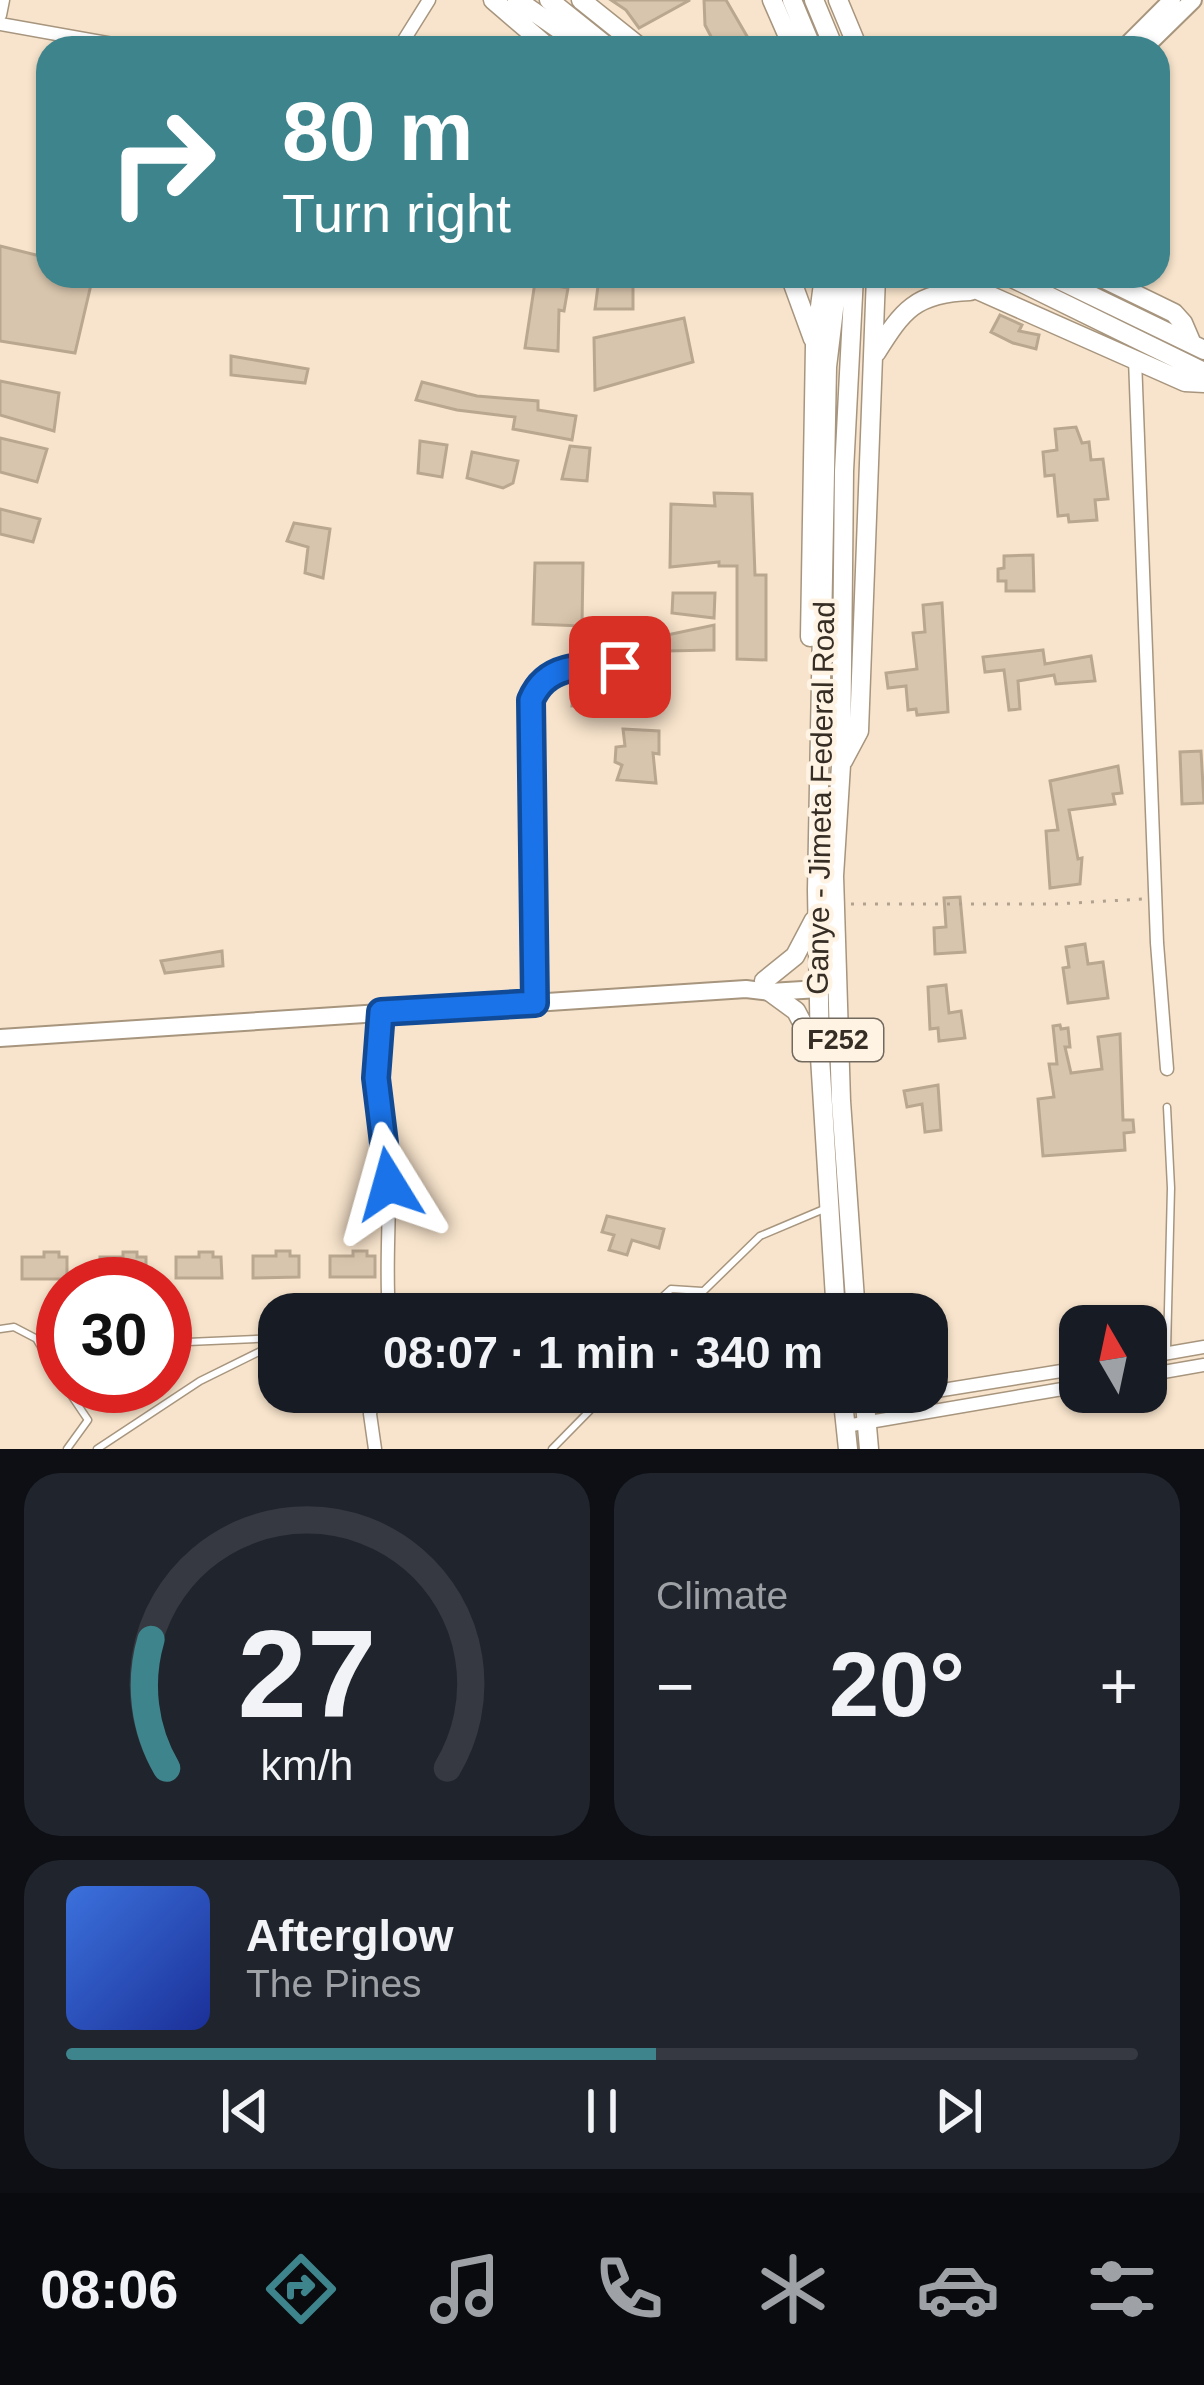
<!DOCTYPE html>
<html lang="en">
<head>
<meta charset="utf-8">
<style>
	:root { --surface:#171b24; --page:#20242c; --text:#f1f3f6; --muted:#9ea1a6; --line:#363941; --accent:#3d848c }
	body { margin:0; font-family:Helvetica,sans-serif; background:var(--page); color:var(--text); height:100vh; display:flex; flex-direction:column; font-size:45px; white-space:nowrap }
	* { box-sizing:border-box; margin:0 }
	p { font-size:39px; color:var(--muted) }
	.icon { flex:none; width:66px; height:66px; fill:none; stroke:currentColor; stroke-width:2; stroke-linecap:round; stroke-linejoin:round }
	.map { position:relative; height:1449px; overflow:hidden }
	.drawer { display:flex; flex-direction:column; gap:24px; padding:24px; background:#0d0f14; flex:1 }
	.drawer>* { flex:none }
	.hud { position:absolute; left:36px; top:36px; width:1134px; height:252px; border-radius:36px; box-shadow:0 3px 9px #0004; background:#3d848c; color:#fff; overflow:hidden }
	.needle { width:78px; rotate:351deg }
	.fabs { position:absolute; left:1059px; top:1305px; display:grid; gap:24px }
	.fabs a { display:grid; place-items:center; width:108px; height:108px; border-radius:24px; background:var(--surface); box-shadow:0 3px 9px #0004; font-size:60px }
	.speed { position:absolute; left:36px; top:1257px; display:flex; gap:24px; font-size:60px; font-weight:700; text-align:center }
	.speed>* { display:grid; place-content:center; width:156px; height:156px; border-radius:50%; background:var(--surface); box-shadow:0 3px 9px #0004; line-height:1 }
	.speed .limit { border:18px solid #d22; background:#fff; color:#111 }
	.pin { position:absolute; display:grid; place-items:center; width:102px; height:102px; color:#fff; margin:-51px; border-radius:24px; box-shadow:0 6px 18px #0006 }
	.me { position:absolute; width:132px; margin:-66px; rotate:352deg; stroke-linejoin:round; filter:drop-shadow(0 0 9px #0008) }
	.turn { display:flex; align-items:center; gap:42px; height:252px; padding:0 48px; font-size:54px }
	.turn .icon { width:156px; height:156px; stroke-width:2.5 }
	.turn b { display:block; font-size:84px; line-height:102px }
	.big { font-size:90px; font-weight:600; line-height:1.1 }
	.drawer .card { flex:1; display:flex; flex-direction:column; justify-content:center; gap:18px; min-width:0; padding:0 42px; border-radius:36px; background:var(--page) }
	.drawer .dial { align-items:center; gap:0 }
	.dial svg { height:312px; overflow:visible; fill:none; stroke:var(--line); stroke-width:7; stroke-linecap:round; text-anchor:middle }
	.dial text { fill:var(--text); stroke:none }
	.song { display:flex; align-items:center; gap:36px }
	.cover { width:144px; height:144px; border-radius:18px; background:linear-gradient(135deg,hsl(220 70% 55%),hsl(230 70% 35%)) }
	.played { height:12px; border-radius:6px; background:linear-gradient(90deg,var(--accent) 55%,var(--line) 55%) }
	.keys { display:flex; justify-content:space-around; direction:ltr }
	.heat { display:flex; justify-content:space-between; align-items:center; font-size:66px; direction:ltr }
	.drawer .tiles { flex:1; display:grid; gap:24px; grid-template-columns:1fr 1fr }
	.card:last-child { grid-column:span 2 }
	.trip { position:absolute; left:258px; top:1293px; width:690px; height:120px; border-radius:36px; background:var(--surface); box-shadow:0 3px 9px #0004; font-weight:600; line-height:120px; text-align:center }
	.tabs { display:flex; height:192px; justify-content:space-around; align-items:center; background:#090b0e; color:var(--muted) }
	.tabs .icon { width:84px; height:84px }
	.tabs .on { color:var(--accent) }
	.tabs b { font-size:54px; color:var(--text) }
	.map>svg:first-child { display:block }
	.building { fill:#d8c5ad; stroke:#baa790; stroke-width:3 }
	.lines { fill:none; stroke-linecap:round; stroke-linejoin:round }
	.service-casing { stroke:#a7957e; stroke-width:9 }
	.minor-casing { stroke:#a7957e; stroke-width:15 }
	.secondary-casing { stroke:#a7957e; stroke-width:20 }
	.primary-casing { stroke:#a7957e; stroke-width:21 }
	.path { stroke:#b1a18f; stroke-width:3; stroke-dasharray:3 9; stroke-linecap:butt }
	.service { stroke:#fff; stroke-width:6 }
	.minor { stroke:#fff; stroke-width:12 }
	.secondary { stroke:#fff; stroke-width:16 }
	.primary { stroke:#fff; stroke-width:18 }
	.route-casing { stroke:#114b97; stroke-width:30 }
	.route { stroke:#1a73e8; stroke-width:21 }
	.labels { text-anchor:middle; stroke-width:9; stroke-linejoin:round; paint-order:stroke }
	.shield { fill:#fff3e4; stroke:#72695e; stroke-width:3 }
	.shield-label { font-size:27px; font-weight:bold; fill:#362e25 }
	.street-label { font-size:30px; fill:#362e25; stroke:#fff3e4 }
</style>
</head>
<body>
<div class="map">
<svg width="1204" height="1449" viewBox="0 0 1204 1449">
	<rect width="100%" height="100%" fill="#f8e4cc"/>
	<path class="building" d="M611,0H690L639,28L626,10Z
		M704,0H726L748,38L730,48H717L705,25Z
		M0,246L48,258V276H93L75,353L0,341Z
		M535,282L568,288L564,311L559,310L558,351L525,348Z
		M598,286H633V309H595Z
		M1000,315L1022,325L1019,331L1039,335L1036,349L1013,343L991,332Z
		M684,318L693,362L595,390L594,338Z
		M231,356L308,369L305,383L231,375Z
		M0,381L59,393L54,431L0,415Z
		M422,382L477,396L538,401V410L576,416L572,440L513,429L515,417L457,410L416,400Z
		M1076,427L1082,443L1089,442L1091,460L1103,459L1108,499L1095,500L1097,520L1069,522L1068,515L1058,516L1054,475L1045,476L1043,452L1057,450L1055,429Z
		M0,438L47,449L37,482L0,472Z
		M420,441L447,445L442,477L418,473Z
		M570,446L590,448L587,481L562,479Z
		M472,452L518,461L513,483L503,488L467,478Z
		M714,493L752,494L755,575H766V660L737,659V566H719V562L670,567L671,504L715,506Z
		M0,509L40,519L33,542L0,534Z
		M294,523L330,529L323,578L305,573L308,547L287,541Z
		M1033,555L1034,591H1006V581H998V569L1004,568V556Z
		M535,563H583L582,626L533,624Z
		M673,593H715L714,618L672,613Z
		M942,603L948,712L917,715L916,709L908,710L906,686L888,688L886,673L917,669L913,633L925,632L923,605Z
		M714,625V650L666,651L667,635Z
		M1043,650L1045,664L1091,656L1095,681L1056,684L1054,675L1018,681L1020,709L1009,710L1004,670L985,672L983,657Z
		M614,677L616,703L572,706L574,679Z
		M623,729L659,731V754L653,753L656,783L617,780L622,765L615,762L616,747L625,746Z
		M1201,751L1204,803L1182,804L1180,752Z
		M1118,766L1122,793L1113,794L1115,804L1069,810L1078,859L1082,858L1080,884L1050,888L1046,831L1058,830L1050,781Z
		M960,897L965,952L935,954L934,928L946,927L944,898Z
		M1085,944L1088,964L1103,962L1108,998L1068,1003L1063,968L1069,967L1066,947Z
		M222,951L223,966L165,973L161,961Z
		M946,985L949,1013L961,1011L965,1038L939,1041L938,1028L930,1029L928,987Z
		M1060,1025L1061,1029L1068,1028L1070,1047H1065L1071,1073L1102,1069L1098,1037L1120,1034L1123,1120H1133L1134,1132L1124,1133L1125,1150L1043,1156L1038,1099L1054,1097L1049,1064H1057L1053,1026Z
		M938,1085L941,1130L925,1132L922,1104L907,1107L904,1091Z
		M607,1216L664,1229L659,1248L632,1240L627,1255L609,1250L614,1235L602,1232Z
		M276,1251H290V1256H299V1277L253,1278V1256H276Z
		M353,1251H367V1256H375V1277H330V1256H353Z
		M44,1252H59V1257H67V1279H22V1257H44Z
		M123,1252H137V1257H146V1278H100V1257H123Z
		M199,1252H213V1257H221L222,1278H176V1257H199Z"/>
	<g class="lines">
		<defs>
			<path id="service" d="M1167,1107L1171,1188L1167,1350
				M644,1314L671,1289L702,1291
				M680,1314L760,1236L824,1209
				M0,1329L14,1327L37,1339L63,1340
				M37,1340L63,1384
				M165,1343L279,1338
				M65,1386L88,1420L67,1449
				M97,1449L200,1381L279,1342
				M552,1449L608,1392"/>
			<path id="minor" d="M0,15L3,0
				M0,24L135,48
				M399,48L429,0
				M1135,359L1157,943L1167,1069
				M535,1003L531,700C546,662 585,666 620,667
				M381,1013C380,1028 376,1044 375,1059C375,1095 386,1128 388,1163C391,1214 385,1263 389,1314
				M1146,1357L1204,1347
				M1146,1375L1204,1365
				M374,1392L370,1414L375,1449
				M843,1406L1080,1368
				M846,1426L1080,1386"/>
			<path id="secondary" d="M1124,48L1172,0
				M1144,48L1193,0
				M0,1038L746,989L770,992L819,989"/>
			<path id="primary" d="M493,0L549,48
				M517,0L586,48
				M549,0L609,48
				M581,0L641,48
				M772,0L793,48
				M792,0L812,48
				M814,0L834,48
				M838,0L858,48
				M790,276L813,339
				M854,276L844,471L841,765L834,876L841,1101L856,1314
				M946,276L1185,382L1204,383
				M1008,276L1204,372
				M1051,276L1204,350
				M1098,276L1174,313L1183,323L1192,344
				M876,353C903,310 915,293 970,291
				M810,637L815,345L824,276
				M843,761L859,731L876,276
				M764,981L795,956L814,920
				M770,992L796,1011L815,1047
				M836,1314L820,1057L817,890L827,367L838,276
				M842,1392L848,1449
				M864,1392L869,1449"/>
		</defs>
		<use href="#service" class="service-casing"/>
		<use href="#minor" class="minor-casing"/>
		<use href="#secondary" class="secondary-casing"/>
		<use href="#primary" class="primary-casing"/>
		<path class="path" d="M851,904H1056L1142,899"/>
		<use href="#service" class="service"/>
		<use href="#minor" class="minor"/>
		<use href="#secondary" class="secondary"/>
		<use href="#primary" class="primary"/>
	</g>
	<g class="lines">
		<defs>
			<path id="route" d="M389,1184L376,1078L381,1012L535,1003L531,700C547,662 585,666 620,667"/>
		</defs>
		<use href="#route" class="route-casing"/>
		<use href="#route" class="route"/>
	</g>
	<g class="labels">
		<rect class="shield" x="793" y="1019" width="90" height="42" rx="9"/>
		<g class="shield-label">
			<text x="838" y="1049">F252</text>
		</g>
		<g class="street-label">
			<text transform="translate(821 798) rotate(-89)" y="10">Ganye - Jimeta Federal Road</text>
		</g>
	</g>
</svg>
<div class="fabs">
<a><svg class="needle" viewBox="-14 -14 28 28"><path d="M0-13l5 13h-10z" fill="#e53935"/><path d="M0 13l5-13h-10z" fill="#9ea1a6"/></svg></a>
</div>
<div class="speed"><div class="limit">30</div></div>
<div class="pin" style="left:620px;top:667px;background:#d93025"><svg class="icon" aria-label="arrive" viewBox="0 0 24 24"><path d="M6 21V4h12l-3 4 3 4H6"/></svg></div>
<svg class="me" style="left:389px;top:1184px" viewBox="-20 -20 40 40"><path d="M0-17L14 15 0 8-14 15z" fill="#1a73e8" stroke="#fff" stroke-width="4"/></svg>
<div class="trip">08:07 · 1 min · 340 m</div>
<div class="hud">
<div class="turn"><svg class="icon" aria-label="right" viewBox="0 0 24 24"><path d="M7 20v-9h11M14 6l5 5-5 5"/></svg><div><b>80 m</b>Turn right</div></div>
</div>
</div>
<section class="drawer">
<div class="tiles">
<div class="card dial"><svg viewBox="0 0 100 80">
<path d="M14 69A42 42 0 1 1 86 69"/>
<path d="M14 69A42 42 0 0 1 10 36" stroke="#3d848c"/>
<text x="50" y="56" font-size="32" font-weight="700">27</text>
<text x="50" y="72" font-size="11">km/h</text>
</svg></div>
<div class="card"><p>Climate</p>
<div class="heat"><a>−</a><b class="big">20°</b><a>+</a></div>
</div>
<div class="card">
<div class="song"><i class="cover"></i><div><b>Afterglow</b><p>The Pines</p></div></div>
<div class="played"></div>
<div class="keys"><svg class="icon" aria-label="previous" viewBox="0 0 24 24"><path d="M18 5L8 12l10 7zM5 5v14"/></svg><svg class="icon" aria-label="pause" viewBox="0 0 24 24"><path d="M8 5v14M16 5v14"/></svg><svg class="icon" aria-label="next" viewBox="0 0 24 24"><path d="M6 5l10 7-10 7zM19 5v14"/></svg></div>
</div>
</div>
</section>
<nav class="tabs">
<b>08:06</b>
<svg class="icon on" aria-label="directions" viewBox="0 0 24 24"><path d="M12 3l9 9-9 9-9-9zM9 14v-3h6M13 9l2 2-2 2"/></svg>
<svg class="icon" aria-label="music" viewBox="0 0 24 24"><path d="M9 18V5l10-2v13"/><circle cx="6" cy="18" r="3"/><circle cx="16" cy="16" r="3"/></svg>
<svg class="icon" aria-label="phone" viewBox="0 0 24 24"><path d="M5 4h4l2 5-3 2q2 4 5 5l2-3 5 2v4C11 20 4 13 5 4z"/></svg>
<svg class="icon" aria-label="climate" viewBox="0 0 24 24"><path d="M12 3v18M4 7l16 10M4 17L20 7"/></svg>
<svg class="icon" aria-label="car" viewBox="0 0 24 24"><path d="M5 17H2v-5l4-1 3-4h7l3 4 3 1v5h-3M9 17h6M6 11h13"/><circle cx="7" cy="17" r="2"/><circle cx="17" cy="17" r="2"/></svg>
<svg class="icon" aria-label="filters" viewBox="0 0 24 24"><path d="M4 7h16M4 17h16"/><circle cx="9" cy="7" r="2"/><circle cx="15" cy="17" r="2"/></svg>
</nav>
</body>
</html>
